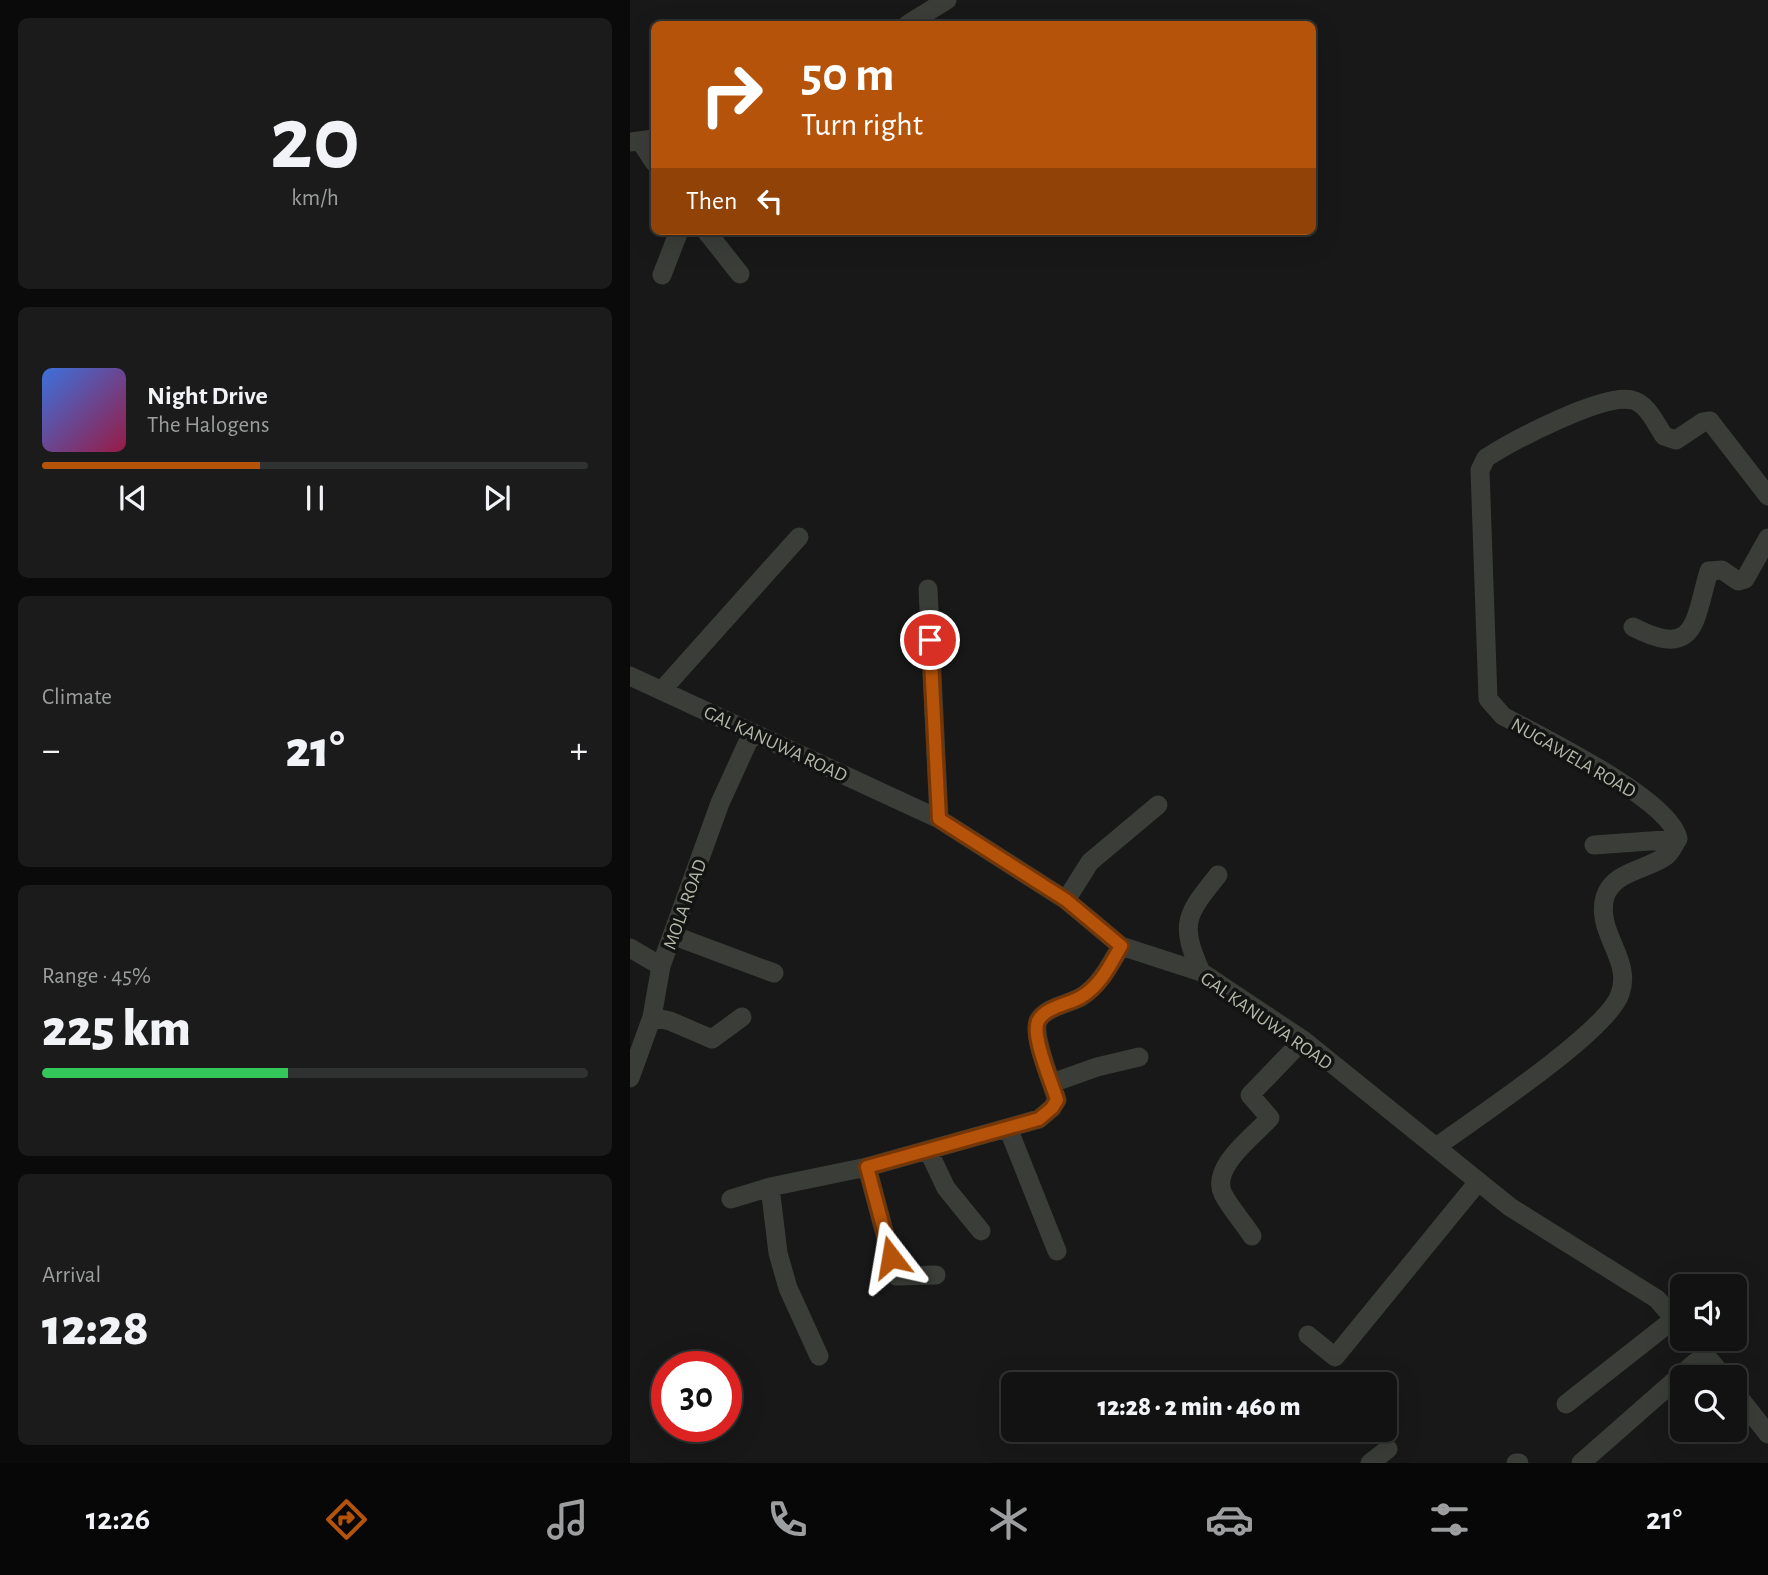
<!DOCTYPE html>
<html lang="en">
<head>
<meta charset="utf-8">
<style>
	:root { --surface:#111211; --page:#1a1b1a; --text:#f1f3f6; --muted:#9c9e9f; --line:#303231; --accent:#b45309 }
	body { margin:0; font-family:"Alegreya Sans",sans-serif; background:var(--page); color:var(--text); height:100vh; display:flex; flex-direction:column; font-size:26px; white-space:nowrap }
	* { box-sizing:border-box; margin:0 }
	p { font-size:23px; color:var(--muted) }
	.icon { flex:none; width:38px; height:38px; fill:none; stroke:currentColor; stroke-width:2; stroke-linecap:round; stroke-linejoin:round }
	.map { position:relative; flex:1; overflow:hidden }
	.drawer { display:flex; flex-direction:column; gap:18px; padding:18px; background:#090a09; width:630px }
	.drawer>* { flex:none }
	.top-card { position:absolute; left:21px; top:21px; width:665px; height:214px; border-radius:10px; box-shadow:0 7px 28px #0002,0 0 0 2px var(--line); background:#b45309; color:#fff; overflow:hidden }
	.tools { position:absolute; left:1040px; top:1274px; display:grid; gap:14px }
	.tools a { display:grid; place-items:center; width:77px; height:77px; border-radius:10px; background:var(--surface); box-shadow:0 7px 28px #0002,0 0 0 2px var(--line); font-size:35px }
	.speed { position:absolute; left:21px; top:1351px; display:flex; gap:14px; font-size:35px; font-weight:700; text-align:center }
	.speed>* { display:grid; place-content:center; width:91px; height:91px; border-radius:50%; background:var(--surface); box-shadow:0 7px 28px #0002,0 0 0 2px var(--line); line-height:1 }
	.speed .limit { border:10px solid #d22; background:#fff; color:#111 }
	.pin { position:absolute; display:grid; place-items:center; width:60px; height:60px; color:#fff; margin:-30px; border:4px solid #fff; border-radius:50%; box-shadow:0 2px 7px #0007 }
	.me { position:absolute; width:77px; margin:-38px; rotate:346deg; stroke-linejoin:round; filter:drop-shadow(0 0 5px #0008) }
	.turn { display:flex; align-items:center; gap:24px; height:147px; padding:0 35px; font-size:32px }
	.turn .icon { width:91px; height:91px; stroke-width:2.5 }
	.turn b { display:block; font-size:49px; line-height:60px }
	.then { display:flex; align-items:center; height:66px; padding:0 35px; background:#0003; gap:14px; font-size:26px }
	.big { font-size:52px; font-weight:800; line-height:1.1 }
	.drawer .card { flex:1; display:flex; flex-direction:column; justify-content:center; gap:10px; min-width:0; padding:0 24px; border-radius:10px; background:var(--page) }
	.drawer .dial { align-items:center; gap:0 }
	.dial b { font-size:91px; line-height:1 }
	.song { display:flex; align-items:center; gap:21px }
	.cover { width:84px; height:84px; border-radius:10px; background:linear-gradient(135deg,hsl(220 70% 55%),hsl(340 70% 35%)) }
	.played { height:7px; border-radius:4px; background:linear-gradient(90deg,var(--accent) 40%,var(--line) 40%) }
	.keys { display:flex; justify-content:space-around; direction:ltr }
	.heat { display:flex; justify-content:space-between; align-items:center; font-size:38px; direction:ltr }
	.charge { height:10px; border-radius:5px; background:linear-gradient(90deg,#34c759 45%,var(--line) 0) }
	.trip { position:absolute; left:371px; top:1372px; width:396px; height:70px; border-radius:10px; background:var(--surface); box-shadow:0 7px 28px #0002,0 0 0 2px var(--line); font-weight:800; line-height:70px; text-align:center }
	.menu { display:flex; height:112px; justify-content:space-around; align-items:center; background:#070707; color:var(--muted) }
	.menu .icon { width:49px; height:49px }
	.menu .current { color:var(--accent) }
	.menu b { font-size:32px; color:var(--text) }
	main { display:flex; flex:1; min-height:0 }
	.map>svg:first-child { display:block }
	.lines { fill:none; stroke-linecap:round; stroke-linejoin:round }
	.minor { stroke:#3a3d38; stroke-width:19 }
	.route-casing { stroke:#753606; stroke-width:18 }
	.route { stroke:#b45309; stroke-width:12 }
	.labels { text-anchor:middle; stroke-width:7; stroke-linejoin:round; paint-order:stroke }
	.street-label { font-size:19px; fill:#b3b8a9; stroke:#121312 }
</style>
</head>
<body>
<main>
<section class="drawer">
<div class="card dial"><b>20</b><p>km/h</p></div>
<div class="card">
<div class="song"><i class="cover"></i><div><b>Night Drive</b><p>The Halogens</p></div></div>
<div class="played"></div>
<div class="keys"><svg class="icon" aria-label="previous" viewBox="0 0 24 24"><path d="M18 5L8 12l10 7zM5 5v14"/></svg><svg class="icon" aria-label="pause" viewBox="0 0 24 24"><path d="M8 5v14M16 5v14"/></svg><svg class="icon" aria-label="next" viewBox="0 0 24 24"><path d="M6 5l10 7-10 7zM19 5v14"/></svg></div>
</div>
<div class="card"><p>Climate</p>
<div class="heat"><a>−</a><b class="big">21°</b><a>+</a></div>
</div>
<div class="card"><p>Range · 45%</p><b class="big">225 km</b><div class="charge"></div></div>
<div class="card"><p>Arrival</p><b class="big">12:28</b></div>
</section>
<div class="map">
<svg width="1138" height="1463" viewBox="0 0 1138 1463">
	<rect width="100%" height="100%" fill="#171817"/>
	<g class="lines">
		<path class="minor" d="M278,24L317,0
			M0,142L24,139
			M11,142L24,162
			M76,231L110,274
			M32,275L49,231
			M298,589L309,819
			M1003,627C1067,660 1064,621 1079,571L1092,570L1108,581L1115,579L1138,538
			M0,676L309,819L436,900L491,946L571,972L673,1040L880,1207L1027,1299L1052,1328
			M33,689L169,537
			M964,845L1048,839
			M436,900L460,862L528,805
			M42,935L144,973
			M0,948L31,966
			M571,972C549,923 556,915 588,875
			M22,1017L40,1021L82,1039L112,1017
			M0,1078L22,1017L31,966L90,803L122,733
			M422,1083L467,1067L509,1057
			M378,1128L427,1251
			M806,1147C843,1120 977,1032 990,994C1003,960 965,932 975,897C983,871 1017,870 1036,856C1041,853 1044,844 1048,839C1042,800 910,736 873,716L858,699L850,470L856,458C882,441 973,393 1002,400C1017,403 1026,424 1034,436L1046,440L1073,422L1080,421L1138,496
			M298,1150L316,1188L351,1231
			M237,1167L266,1276L306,1275
			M101,1199L140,1187
			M622,1236C613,1222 601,1209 593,1194C580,1167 624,1136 640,1118L620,1095L673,1040
			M678,1335L705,1357L848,1182
			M1062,1339L1094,1377
			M189,1356L158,1288L148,1253L140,1187L237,1167L409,1119L422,1108L427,1100C422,1083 402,1036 408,1021C415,1007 439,1004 451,997C470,985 480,965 491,946
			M1104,1391L1138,1434
			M936,1404L1044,1319
			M740,1463L758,1449
			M886,1463H889
			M951,1463L1075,1354"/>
	</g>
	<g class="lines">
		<defs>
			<path id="route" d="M261,1257L237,1167L409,1119L422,1108L427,1100C422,1083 401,1036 408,1021C415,1007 439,1004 451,997C471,985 480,965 491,946L436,900L309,819L300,640"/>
		</defs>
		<use href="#route" class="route-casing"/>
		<use href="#route" class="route"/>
	</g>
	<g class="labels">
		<g class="street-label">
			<text transform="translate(146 743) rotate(25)" y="7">GAL KANUWA ROAD</text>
			<text transform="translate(944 757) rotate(30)" y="7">NUGAWELA ROAD</text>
			<text transform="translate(54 904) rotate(-70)" y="7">MOLA ROAD</text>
			<text transform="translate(637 1020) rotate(35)" y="7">GAL KANUWA ROAD</text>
		</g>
	</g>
</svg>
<div class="tools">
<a><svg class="icon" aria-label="sound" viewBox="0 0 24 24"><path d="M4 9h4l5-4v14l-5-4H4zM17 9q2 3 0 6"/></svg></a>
<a><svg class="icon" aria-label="search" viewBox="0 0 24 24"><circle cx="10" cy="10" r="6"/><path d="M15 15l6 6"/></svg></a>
</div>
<div class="speed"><div class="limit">30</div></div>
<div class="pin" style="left:300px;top:640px;background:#d93025"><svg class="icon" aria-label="arrive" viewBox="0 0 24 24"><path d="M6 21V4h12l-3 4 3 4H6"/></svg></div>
<svg class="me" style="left:261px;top:1257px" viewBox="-20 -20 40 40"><path d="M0-17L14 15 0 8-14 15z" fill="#b45309" stroke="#fff" stroke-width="4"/></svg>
<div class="trip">12:28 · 2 min · 460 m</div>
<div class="top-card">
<div class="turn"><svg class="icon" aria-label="right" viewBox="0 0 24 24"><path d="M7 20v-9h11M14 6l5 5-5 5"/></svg><div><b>50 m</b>Turn right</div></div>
<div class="then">Then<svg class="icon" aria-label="left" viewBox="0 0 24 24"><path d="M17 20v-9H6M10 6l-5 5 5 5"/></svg></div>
</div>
</div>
</main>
<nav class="menu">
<b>12:26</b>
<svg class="icon current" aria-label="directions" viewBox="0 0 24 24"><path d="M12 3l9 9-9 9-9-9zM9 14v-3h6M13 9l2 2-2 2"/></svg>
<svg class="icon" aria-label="music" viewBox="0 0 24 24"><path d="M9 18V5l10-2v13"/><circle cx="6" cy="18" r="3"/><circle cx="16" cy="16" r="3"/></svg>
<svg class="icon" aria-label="phone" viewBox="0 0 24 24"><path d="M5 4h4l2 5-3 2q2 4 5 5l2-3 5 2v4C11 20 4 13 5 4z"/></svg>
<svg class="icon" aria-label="climate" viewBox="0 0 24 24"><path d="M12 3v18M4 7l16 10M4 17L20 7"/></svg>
<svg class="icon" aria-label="car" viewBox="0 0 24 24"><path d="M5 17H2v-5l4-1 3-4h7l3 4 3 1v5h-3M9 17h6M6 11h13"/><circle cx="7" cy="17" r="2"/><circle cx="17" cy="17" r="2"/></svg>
<svg class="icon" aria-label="filters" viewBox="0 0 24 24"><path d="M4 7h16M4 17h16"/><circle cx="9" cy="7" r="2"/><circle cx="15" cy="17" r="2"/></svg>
<b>21°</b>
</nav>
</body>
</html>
